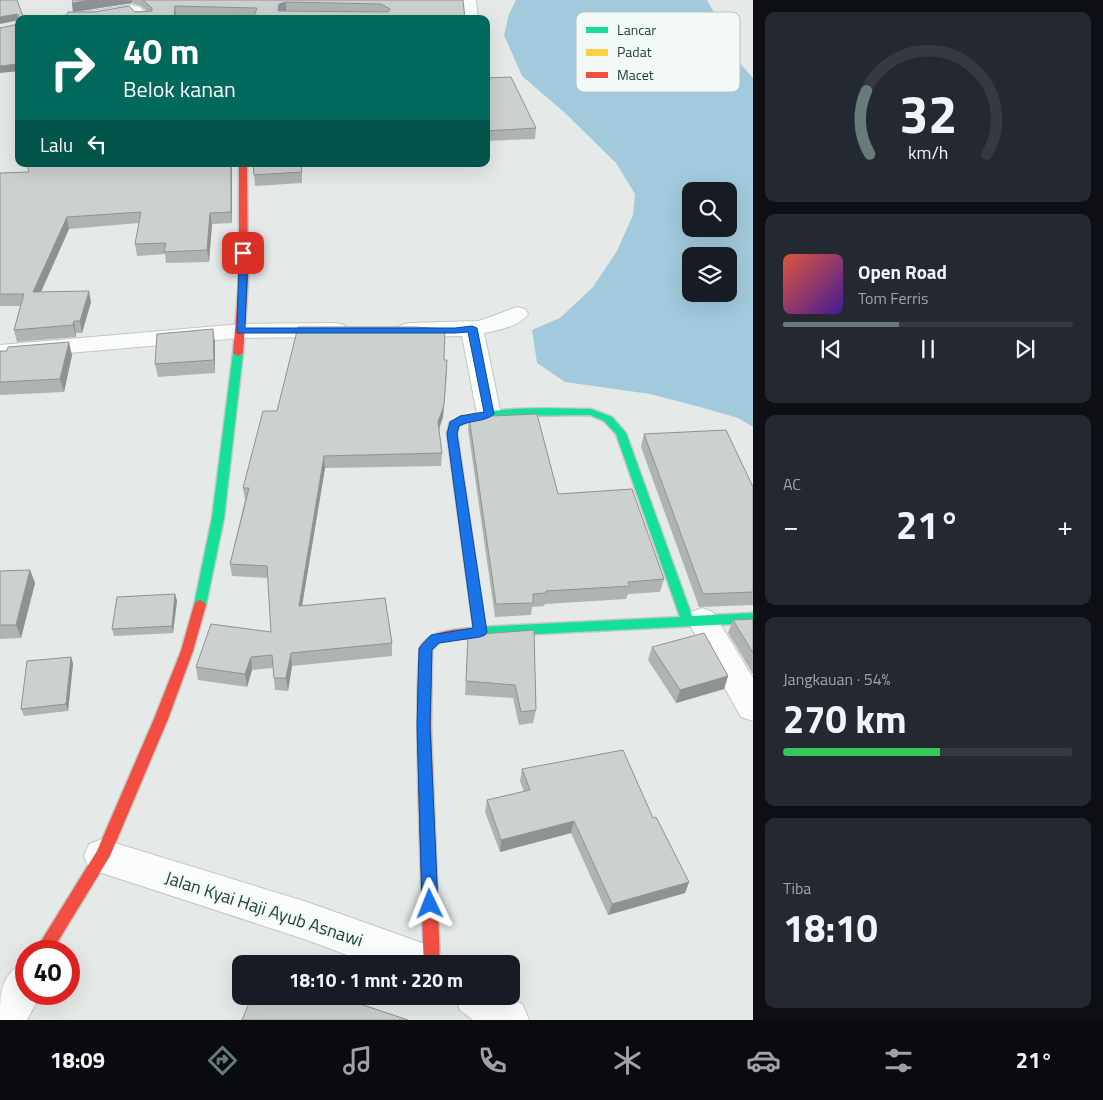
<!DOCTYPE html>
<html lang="id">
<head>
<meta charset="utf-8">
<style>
	:root { --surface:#171b24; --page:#242831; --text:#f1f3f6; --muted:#9ea1a6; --line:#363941; --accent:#657c79 }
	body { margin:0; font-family:"Titillium Web",sans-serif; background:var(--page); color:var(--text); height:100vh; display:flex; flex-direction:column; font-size:19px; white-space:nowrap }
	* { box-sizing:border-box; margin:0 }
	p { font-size:16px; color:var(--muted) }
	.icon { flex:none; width:28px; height:28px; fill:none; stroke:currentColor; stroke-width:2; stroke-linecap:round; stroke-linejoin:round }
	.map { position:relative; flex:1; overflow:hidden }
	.side { display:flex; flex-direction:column; gap:12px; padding:12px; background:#0d0f14; width:350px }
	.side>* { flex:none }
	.guide { position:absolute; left:15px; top:15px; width:475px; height:152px; border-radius:10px; box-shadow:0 5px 20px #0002; background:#00695c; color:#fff; overflow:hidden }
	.fabs { position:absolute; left:682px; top:182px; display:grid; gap:10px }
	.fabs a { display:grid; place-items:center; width:55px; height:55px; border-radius:10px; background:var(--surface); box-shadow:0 5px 20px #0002; font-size:25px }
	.speed { position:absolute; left:15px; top:940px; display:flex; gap:10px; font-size:25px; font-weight:700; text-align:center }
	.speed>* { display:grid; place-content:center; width:65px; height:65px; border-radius:50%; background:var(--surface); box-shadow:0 5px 20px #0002; line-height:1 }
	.speed .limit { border:8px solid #d22; background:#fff; color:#111 }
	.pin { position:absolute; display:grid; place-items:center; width:42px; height:42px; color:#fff; margin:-21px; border-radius:10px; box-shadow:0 2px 8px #0006 }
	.me { position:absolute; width:55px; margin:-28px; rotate:358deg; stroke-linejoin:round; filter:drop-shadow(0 0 4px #0008) }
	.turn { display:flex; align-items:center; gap:18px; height:105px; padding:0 25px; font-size:22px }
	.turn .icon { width:65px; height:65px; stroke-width:2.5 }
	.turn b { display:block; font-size:35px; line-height:42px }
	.then { display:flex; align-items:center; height:48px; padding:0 25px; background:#0003; gap:10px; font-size:19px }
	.big { font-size:38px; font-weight:700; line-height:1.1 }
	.side .tile { flex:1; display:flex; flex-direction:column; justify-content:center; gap:8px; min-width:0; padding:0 18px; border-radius:10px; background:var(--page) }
	.side .dial { align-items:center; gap:0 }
	.dial svg { height:130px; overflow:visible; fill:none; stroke:var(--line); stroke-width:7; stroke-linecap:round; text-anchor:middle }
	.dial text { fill:var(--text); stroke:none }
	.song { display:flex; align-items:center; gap:15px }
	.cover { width:60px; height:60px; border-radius:8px; background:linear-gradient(135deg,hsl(10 70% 55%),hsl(260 70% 35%)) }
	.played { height:5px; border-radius:2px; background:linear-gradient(90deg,var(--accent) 40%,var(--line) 40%) }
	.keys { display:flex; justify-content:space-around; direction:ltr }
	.heat { display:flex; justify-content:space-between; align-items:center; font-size:28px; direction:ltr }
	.charge { height:8px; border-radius:4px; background:linear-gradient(90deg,#34c759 54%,var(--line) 0) }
	.trip { position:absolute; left:232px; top:955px; width:288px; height:50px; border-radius:10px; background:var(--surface); box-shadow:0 5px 20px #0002; font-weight:700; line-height:50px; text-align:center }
	.dock { display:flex; height:80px; justify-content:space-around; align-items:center; background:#090b0e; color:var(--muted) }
	.dock .icon { width:35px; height:35px }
	.dock .selected { color:var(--accent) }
	.dock b { font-size:22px; color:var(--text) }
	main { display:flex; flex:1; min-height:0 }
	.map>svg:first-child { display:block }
	.water { fill:#a2cadc; fill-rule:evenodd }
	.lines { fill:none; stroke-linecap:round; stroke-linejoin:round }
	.street-casing { stroke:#c2c7c6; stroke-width:2 }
	.fast-casing { stroke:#c0c8c6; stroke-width:3 }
	.slow-casing { stroke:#c0c8c6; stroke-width:3 }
	.jam-casing { stroke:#c0c8c6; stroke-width:3 }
	.street { fill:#fbfcfc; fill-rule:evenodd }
	.fast { fill:#16e098; fill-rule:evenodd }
	.slow { fill:#ffcf43; fill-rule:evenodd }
	.jam { fill:#f24e42; fill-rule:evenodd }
	.wall { fill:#afb4b3; fill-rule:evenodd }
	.shaded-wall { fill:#8f9292 }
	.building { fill:#ccd1d0; stroke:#8f9292; fill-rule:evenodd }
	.route { fill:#1a73e8; stroke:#114b97 }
	.labels { text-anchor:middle; stroke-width:4; stroke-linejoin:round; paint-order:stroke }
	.near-street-label { font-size:18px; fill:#20403d; stroke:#f3f9f7 }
	.key { fill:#f3f9f7; stroke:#b4c2bf; stroke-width:1 }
	.key-label { font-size:14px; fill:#20403d }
</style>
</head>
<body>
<main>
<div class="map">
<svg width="753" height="1020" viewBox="0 0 753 1020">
	<rect width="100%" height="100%" fill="#e5eae9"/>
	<path class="water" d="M516,0H707L716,16L732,54L753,78V427L738,418L700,407L650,394L565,382L537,363L532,330L560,318L593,287L617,251L633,215L635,194L616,163L564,112L522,76L504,35L509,14ZM691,191H729V229H691ZM691,256H729V294H691Z"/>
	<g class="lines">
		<defs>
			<path id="street" d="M462,0H476L478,19H464Z
				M132,5L140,7L152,19H136L131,13L95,19H58L65,15Z
				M517,307L525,309L528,314C519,327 499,330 484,333L501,414L498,420L489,422L480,420L477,414L462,336L409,337L401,335L398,330L401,325L409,323L479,321Z
				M336,323L344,325L347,330L344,335L336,337L241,338L0,359V345L241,324Z
				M702,608L713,612L753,678V721L741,717L687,620L691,612Z
				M102,839L307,902L425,944L439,950L445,964H371L307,940L102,873L89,868L84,856L89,844Z
				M26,962V994H41L40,996L27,1020H0C0,993 0,974 26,962Z
				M454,996H509L523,1005L529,1020H473L460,1010Z"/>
			<path id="fast" d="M238,350L243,353L224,518L206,605L204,608H196L194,605L212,518L233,353Z
				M591,409L612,417L626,433L692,616L753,613V623L479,637L475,635L473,632L475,629L479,627L680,617L616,434L604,421L590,415L500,416L468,422L459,426L456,435H448L447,433L450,422C494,404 545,409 591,409Z"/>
			<path id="slow" d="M452,430L457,433L486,632L484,635L480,637L476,635L474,632L447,433Z"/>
			<path id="jam" d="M239,164H247L248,282L243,353L238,356L233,353L239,282Z
				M200,600L204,602L206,605L193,651L168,719L110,856L52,951H35L97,851L154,719L181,651L194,605L196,602Z
				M479,627L483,629L485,632L483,635L440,642L432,650L431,727L440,964H424C423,925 411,658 422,644C435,628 460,630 479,627Z"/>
		</defs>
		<use href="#street" class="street-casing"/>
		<use href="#fast" class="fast-casing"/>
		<use href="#slow" class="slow-casing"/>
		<use href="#jam" class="jam-casing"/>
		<use href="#street" class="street"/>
		<use href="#fast" class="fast"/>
		<use href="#slow" class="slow"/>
		<use href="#jam" class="jam"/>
	</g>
	<path class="wall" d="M73,0H463L465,19L176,16L73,12L72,3ZM132,3L141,6L147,11L75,12Z
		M486,78L536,128L535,139L486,141Z
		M27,164H232V223L212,224L209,262L166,263L165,254L137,256L135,244L139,223L69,229L41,292L91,302L82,333H76V337L17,342L14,330L20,306H0V173L29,172Z
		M253,164L302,172V183L255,186Z
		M215,342V373L158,377L155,364Z
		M0,351L72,355L64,392L0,395Z
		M444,360L447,373L443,417L439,430L442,453L441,466L325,468L302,605L392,643V656L292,666L288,691L275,690L273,668L252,670L247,687L198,680L196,667L271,632L268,578L232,576L230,564L245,500L243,488L277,411Z
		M469,417L558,494L664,579L660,592L628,594L626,599L545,604L544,606L532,607L531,615L495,617L468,429Z
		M644,434L753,487V605L699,607L641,447Z
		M30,570L35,583L21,638L0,639V571Z
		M175,594L177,601L173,633L114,636L112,629Z
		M753,619V674L728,633L733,620Z
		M534,630L536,710L533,723L519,725L513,698L465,695L468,635Z
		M652,647L728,676L724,689L676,703L648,660Z
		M71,657L73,664L68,711L24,716L21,709Z
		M522,769L653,818L689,882L685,893L608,915L571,833L500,852L485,812L487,800L524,792L520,781Z"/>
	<path class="shaded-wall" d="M90,0H132V3L73,12L72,3Z
		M286,2V11H278L279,4Z
		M175,6L176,16V19H174Z
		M17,14L19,20L0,24V17Z
		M19,64V71L0,73V66Z
		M231,164H232V223L231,212Z
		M210,213L212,224L209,262L207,250Z
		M67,217L69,229L36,303L33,292Z
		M89,291L91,302L82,333L80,321Z
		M74,321L76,333V337L73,325Z
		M213,329L215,342V373L214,360Z
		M69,342L72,355L64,392L60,379Z
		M447,360L443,417L437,434L438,422Z
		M324,456L325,468L300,618L299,606Z
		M30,570L35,583L21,638L16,625Z
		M175,594L177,601L173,633L172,626Z
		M291,653L292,666L288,691L286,678Z
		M71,657L73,664L68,711L66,704Z
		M251,657L252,670L247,687L245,674Z
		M728,676L724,689L676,703L680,690Z
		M574,821L571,833L500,852L501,840Z
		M689,882L685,893L608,915L612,904Z"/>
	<path class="building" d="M0,0H17L24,19H19V16L17,14L0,17Z
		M73,0H90L72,3Z
		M143,0H463L465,19H253L257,8L175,6L174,19H65L68,12H94L129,6L135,12L152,11V8ZM286,2L381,4L390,9L388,12L278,11L279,4Z
		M19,24V64L0,66V28Z
		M511,77L536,128L486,131V78Z
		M27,164H231V212L210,213L207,250L164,252L166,243L135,244L141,212L67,217L33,292L89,291L80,321H74L73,325L14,330L24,294H0V173L29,172Z
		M253,164H301L302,172L254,175Z
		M298,327H415L445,329L444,360H447L444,405L438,422L442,453L324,456L299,606L385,598L392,643L291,653L286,678H274L272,655L251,657L245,674L196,667L211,624L271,632L267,566L230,564L249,488H243L263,411H277Z
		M213,329L214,360L155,364L157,334Z
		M69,342L60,379L0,382V351H7L8,347Z
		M537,414L558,494L632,489L664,579L628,582L630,586L546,591V593L533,594V603L496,604L469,417Z
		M726,430L753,487V592L703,594L644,434Z
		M30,570L16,625H0V571Z
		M175,594L172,626L112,629L117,597Z
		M753,619V653L733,620Z
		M534,630L536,710L521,712L515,685L466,681L468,635Z
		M704,633L728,676L680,690L652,647Z
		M71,657L66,704L21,709L27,661Z
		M623,750L653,818L656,817L689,882L612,904L574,821L501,840L487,800L530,790L522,769Z
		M252,996H336L408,1020H242Z"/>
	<path class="route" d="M243,250L248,253L245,328H455L472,326L477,328L494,414C486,422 469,420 459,426L457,434L487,632L485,635L480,637L439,643L432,650L430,726L438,904L435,910L430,912L424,910L422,904L417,726L419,648L431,635L473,628L447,434L450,422L460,416L484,412L468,332L455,333H237L239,253Z"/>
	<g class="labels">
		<g class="near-street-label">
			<text transform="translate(264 909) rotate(18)" y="6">Jalan Kyai Haji Ayub Asnawi</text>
		</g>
	</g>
	<rect x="576" y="12" width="164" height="80" rx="8" class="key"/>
	<rect x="586" y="27" width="22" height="6" fill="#16e098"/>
	<rect x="586" y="49" width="22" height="7" fill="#ffcf43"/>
	<rect x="586" y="72" width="22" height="6" fill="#f24e42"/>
	<g class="key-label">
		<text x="617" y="35">Lancar</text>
		<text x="617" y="57">Padat</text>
		<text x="617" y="80">Macet</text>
	</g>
</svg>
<div class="fabs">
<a><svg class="icon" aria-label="search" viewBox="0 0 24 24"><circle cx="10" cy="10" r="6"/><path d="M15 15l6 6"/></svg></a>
<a><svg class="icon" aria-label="layers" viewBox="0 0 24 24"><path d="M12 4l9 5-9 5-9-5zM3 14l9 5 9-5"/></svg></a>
</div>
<div class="speed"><div class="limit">40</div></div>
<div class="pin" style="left:243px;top:253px;background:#d93025"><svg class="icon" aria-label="arrive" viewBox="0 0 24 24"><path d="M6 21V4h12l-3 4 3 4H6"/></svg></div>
<svg class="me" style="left:430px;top:904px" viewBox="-20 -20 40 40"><path d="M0-17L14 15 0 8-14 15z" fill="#1a73e8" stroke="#fff" stroke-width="4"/></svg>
<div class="trip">18:10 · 1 mnt · 220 m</div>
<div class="guide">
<div class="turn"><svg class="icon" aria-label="right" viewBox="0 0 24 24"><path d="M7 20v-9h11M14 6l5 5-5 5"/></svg><div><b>40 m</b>Belok kanan</div></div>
<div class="then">Lalu<svg class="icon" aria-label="left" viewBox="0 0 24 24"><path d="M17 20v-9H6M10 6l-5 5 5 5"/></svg></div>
</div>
</div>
<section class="side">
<div class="tile dial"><svg viewBox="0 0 100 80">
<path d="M14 69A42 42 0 1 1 86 69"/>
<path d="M14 69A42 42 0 0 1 12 30" stroke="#657c79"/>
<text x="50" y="56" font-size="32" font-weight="700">32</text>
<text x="50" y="72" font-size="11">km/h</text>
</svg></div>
<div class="tile">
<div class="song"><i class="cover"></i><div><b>Open Road</b><p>Tom Ferris</p></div></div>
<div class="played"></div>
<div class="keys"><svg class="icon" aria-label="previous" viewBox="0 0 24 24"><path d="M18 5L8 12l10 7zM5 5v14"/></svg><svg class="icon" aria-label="pause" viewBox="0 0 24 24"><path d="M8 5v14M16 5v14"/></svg><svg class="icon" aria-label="next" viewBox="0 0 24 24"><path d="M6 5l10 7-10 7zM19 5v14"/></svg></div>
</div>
<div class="tile"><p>AC</p>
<div class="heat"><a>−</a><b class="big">21°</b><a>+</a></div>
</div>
<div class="tile"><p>Jangkauan · 54%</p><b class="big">270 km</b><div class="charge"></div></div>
<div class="tile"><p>Tiba</p><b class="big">18:10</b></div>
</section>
</main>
<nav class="dock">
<b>18:09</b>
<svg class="icon selected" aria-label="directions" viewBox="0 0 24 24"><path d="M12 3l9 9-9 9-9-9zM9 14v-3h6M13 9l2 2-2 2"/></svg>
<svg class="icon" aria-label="music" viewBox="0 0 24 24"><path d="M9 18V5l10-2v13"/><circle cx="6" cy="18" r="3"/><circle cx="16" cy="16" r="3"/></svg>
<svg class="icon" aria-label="phone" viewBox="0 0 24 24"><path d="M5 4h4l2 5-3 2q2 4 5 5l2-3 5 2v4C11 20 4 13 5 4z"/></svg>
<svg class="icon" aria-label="climate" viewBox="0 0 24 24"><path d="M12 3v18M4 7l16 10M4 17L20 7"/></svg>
<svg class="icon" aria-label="car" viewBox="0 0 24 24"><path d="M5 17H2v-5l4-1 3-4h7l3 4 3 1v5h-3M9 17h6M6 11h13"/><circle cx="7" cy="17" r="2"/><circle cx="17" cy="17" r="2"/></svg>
<svg class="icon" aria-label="filters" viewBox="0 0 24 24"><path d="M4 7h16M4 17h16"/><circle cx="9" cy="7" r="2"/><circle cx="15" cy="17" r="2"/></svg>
<b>21°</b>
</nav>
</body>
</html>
